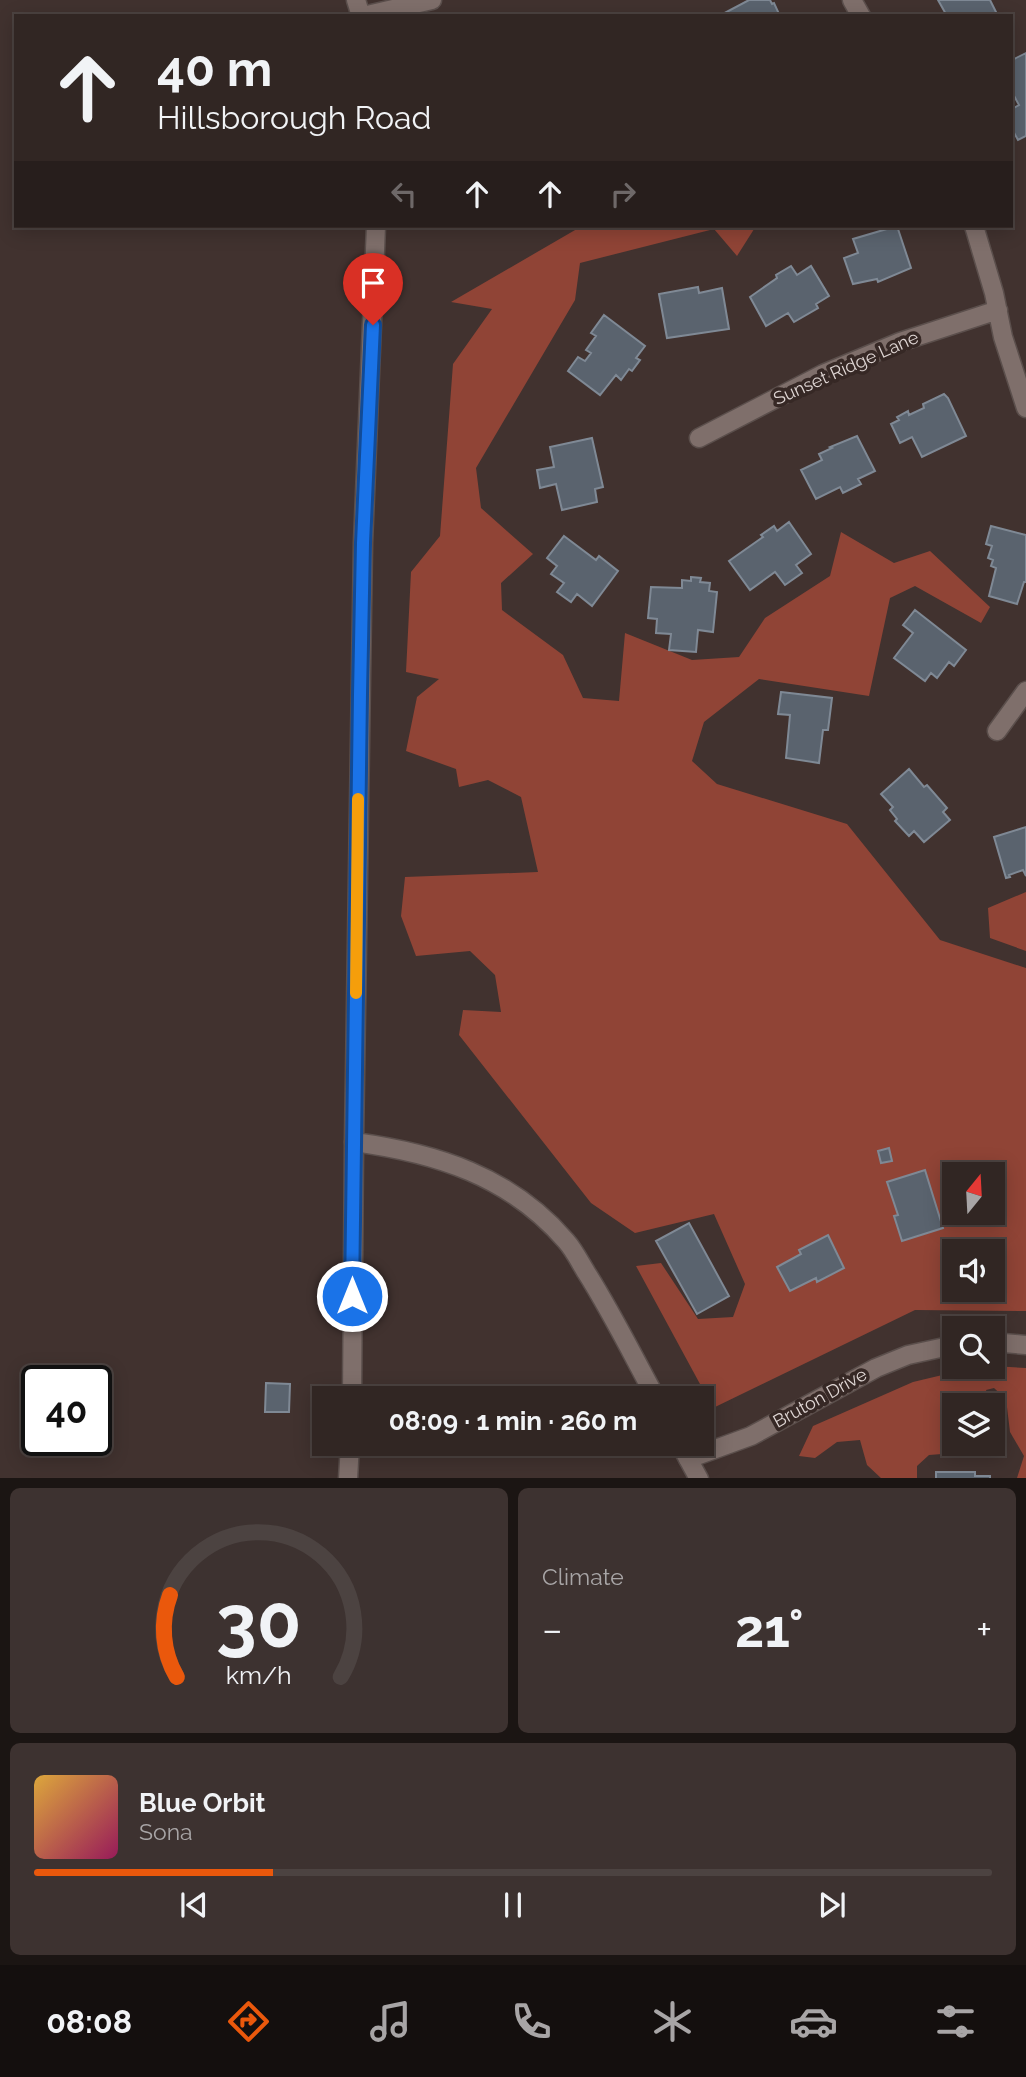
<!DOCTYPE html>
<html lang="en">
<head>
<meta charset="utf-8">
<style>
	:root { --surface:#312623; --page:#3d3230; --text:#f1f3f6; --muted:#a8a5a6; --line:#4c4341; --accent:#ea580c }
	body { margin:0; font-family:Raleway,sans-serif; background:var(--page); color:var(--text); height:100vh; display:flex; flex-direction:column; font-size:26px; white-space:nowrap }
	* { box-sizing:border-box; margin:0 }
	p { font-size:23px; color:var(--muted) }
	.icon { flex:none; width:38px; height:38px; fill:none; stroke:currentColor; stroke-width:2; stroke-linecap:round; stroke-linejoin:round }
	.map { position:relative; height:1478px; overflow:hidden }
	.sheet { display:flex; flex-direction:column; gap:10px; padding:10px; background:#1b1513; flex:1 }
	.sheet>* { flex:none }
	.guide { position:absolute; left:14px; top:14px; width:999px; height:214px; border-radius:0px; box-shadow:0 4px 18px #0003,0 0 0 2px var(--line); background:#312623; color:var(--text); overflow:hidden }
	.needle { width:46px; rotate:18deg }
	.tools { position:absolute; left:942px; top:1162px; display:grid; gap:14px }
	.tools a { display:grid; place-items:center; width:63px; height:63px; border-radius:0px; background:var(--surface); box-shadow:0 4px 18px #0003,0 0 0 2px var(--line); font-size:35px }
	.speed { position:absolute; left:21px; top:1365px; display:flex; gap:14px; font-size:35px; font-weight:700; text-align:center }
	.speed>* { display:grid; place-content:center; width:91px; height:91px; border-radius:50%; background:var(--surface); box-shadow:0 4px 18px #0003,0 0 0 2px var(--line); line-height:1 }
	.speed .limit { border:4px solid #111; border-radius:10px; background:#fff; color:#111 }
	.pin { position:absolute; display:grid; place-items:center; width:60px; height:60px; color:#fff; margin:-72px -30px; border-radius:50% 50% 50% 0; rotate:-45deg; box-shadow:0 0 7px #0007 }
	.pin .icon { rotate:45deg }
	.me { position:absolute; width:77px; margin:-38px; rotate:0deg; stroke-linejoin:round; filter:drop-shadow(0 0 5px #0008) }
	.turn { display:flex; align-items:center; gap:24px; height:147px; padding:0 28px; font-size:32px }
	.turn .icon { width:91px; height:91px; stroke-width:2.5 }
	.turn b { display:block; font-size:49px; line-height:60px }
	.lanes { display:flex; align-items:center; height:66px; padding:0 28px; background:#0003; justify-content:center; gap:35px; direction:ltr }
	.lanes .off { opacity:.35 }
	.big { font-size:52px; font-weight:700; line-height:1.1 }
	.sheet .card { flex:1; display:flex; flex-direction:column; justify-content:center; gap:10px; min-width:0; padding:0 24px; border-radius:10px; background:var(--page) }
	.sheet .dial { align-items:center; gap:0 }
	.dial svg { height:182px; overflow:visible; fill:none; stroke:var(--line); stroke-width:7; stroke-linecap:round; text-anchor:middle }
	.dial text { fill:var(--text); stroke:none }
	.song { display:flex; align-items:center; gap:21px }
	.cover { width:84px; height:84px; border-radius:10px; background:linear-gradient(135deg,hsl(40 70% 55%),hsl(330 70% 35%)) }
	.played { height:7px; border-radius:4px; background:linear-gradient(90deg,var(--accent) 25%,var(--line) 25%) }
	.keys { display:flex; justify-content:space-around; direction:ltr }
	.heat { display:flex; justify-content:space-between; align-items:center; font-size:38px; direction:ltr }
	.sheet .tiles { flex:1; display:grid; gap:10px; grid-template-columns:1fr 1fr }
	.card:last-child { grid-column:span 2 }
	.trip { position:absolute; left:312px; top:1386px; width:402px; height:70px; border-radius:0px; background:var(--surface); box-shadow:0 4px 18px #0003,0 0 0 2px var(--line); font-weight:700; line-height:70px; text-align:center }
	.tab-bar { display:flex; height:112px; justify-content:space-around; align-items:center; background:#140f0e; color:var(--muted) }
	.tab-bar .icon { width:49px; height:49px }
	.tab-bar .on { color:var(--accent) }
	.tab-bar b { font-size:32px; color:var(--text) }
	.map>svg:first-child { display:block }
	.forest { fill:#904436; fill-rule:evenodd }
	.building { fill:#5a636e; stroke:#7f8995; stroke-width:2 }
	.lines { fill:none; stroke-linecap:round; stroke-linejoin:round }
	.minor-casing { stroke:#5b4f4c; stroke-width:21 }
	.tertiary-casing { stroke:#5b4f4c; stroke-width:21 }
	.secondary-casing { stroke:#5b4f4c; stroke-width:21 }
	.minor { stroke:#7f6f6b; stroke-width:18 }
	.tertiary { stroke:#7f6f6b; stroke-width:18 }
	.secondary { stroke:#7f6f6b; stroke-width:18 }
	.route-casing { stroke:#114b97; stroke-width:18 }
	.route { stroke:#1a73e8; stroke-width:12 }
	.slow { stroke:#f59e0b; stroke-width:12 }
	.labels { text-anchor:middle; stroke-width:7; stroke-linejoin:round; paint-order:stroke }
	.street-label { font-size:18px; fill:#dfd6d4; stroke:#362825 }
</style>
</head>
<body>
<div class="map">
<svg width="1026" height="1479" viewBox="0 0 1026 1479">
	<rect width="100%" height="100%" fill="#41322f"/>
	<path class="forest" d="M582,226H756L737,256L714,229L580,263L575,300L476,468L481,508L533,554L501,583L502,610L563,655L583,698L619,701L625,633L692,660L739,657L765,618L830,576L841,532L894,563L930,551L990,607L981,623L915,586L890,598L869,696L759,679L704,722L692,761L717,784L847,824L940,940L1026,968V1311L915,1310L713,1408L636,1266L661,1263L698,1319L733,1317L745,1284L714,1214L635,1233L591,1203L459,1035L463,1010L501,1012L495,975L470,951L416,956L401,916L405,877L538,872L521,797L488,780L459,787L456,769L406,751L417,697L439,679L406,672L411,572L440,536L453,364L492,309L451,302ZM954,1174H992V1213H954ZM954,1251H992V1290H954Z
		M1026,892V951L990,938L988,908Z
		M992,1366L1026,1368V1478H1017L1024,1456L1010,1432L1006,1399L994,1388L986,1390L991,1405H954V1444H990L996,1457L968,1452L929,1455L917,1466V1478L882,1479L867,1465L860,1440L837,1442L815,1458L799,1456L813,1426L913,1382L976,1367Z"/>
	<path class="building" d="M749,0H770L772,4L774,3L780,16H719Z
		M938,0H990L998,16H947Z
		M1026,53V136L1018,140L1012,129V109L1019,105L1013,94L1012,95V60Z
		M897,226L911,268L878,282L877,279L853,284L844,258L858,253L853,239Z
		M791,266L797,275L811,266L829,296L816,304L818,308L794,322L788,313L766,326L750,297L777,278L776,275Z
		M698,287L699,293L722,288L729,329L667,338L659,294Z
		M604,315L645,346L636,358L640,360L632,371L629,369L621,380L616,375L600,395L568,371L578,357L585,361L591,353L586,350L596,336L591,333Z
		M944,394L948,398L966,436L922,457L912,437L900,443L891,424L899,420L897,417L908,411L909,415L924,408L923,404Z
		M857,436L875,471L858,479L861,484L843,493L840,487L816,499L801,470L822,460L819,454L832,448L830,447Z
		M592,438L603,487L595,489L597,502L562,510L556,484L540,488L537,470L554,467L550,447Z
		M789,522L811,554L796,565L802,573L785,585L775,572L750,590L729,561L763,537L761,535L774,526L777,531Z
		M991,526L1026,535V582H1024L1017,604L989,596L996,568L991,566L993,560L988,558L992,546L986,544Z
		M564,536L596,560L599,556L618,571L592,606L577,594L571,602L557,592L564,583L551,574L557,566L547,558Z
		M691,577L701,578L700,582L710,583L709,591L717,592L713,632L698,630L696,652L669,650L671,634L656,633L657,619L648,618L651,587L682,588V580L691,581Z
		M915,610L966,650L954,666L949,662L937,678L931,673L925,681L894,658L913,633L903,625Z
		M781,692L832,698L828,730H823L819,763L786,758L790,715L778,714Z
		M909,769L924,787L927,785L947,808L943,812L950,820L924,842L914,831L909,836L895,821L897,819L890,810L893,807L881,794Z
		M1026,827V876L1023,870L1009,875L1010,877L1006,878L994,837Z
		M889,1148L892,1161L881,1163L878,1151Z
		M925,1170L943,1228L902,1241L894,1216L898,1215L887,1182Z
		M689,1223L729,1296L697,1314L656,1241Z
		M828,1235L844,1268L817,1282L816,1278L790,1291L777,1267L801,1254L799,1250Z
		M266,1383L290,1384L289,1412H265Z
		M936,1472H975V1476H990V1479H936Z"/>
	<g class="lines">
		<defs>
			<path id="minor" d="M852,0L861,16
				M363,16L432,0
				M974,226L994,293L1003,337L1026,408
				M699,438L823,374L900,342L998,310
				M997,731L1026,691
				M992,1342L1026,1345
				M688,1459L751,1436L876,1368L908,1355L954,1345"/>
			<path id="tertiary" d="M352,1398L354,1142
				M348,1479L350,1444"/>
			<path id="secondary" d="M356,0L361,16
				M376,226L363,543L354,1142C436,1153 510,1176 566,1241C574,1250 580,1262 586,1272C612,1313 633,1356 656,1398
				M680,1444L699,1479"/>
		</defs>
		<use href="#minor" class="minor-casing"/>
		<use href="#tertiary" class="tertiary-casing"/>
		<use href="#secondary" class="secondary-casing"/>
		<use href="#minor" class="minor"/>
		<use href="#tertiary" class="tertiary"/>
		<use href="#secondary" class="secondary"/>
	</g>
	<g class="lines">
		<defs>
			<path id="route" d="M352,1296L360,694L363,543L373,325"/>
		</defs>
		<use href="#route" class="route-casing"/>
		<use href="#route" class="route"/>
		<path class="slow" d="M356,993L358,799"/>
	</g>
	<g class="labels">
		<g class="street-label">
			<text transform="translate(846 368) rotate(-24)" y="6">Sunset Ridge Lane</text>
			<text transform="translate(820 1398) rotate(-29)" y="6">Bruton Drive</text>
		</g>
	</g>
</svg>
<div class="tools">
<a><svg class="needle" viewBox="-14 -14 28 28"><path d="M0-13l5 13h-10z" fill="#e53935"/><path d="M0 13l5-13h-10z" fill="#a8a5a6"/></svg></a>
<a><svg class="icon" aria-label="sound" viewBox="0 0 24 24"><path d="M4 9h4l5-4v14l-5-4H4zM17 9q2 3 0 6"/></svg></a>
<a><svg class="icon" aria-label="search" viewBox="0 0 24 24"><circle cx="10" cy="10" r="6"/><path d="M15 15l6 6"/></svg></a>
<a><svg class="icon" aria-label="layers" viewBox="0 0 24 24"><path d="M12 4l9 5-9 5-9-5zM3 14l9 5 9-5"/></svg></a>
</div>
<div class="speed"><div class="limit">40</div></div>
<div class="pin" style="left:373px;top:325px;background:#d93025"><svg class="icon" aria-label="arrive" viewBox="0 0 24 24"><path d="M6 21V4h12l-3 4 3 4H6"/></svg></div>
<svg class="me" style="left:352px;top:1296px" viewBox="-20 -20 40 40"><circle r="17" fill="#1a73e8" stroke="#fff" stroke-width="3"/><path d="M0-11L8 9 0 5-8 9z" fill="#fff"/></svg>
<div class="trip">08:09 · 1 min · 260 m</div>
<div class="guide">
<div class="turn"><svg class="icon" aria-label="ahead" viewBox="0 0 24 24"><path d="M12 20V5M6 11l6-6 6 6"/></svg><div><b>40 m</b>Hillsborough Road</div></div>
<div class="lanes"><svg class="icon off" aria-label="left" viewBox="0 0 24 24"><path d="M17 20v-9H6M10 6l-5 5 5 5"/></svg><svg class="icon" aria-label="ahead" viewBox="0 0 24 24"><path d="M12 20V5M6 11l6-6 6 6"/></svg><svg class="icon" aria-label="ahead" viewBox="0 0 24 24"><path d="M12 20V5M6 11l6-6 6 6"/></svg><svg class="icon off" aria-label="right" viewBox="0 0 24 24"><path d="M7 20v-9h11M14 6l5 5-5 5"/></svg></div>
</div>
</div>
<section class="sheet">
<div class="tiles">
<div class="card dial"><svg viewBox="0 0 100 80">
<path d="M14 69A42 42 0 1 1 86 69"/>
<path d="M14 69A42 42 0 0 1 11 33" stroke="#ea580c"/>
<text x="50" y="56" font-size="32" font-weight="700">30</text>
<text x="50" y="72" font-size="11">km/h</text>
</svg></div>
<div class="card"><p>Climate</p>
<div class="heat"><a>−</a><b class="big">21°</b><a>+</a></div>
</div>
<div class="card">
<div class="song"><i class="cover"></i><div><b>Blue Orbit</b><p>Sona</p></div></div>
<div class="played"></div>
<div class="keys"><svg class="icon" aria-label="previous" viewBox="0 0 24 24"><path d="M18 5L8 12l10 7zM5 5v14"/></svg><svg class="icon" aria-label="pause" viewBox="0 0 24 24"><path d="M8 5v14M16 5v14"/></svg><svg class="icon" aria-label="next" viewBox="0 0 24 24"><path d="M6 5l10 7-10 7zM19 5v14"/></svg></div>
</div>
</div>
</section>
<nav class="tab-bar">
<b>08:08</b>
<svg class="icon on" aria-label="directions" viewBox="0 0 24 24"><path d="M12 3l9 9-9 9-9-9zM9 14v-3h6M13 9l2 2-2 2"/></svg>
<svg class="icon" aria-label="music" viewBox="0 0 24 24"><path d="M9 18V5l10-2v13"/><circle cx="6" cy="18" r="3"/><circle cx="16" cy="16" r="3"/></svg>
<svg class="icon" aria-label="phone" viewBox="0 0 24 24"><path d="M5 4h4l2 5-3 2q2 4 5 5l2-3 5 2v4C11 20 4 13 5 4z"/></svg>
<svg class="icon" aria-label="climate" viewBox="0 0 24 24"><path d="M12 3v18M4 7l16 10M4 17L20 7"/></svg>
<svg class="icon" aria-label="car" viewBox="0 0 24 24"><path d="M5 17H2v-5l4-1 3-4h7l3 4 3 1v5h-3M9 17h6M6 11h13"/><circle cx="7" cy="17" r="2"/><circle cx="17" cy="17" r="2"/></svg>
<svg class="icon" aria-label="filters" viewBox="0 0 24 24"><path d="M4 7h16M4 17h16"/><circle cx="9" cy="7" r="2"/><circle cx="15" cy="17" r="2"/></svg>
</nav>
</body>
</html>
